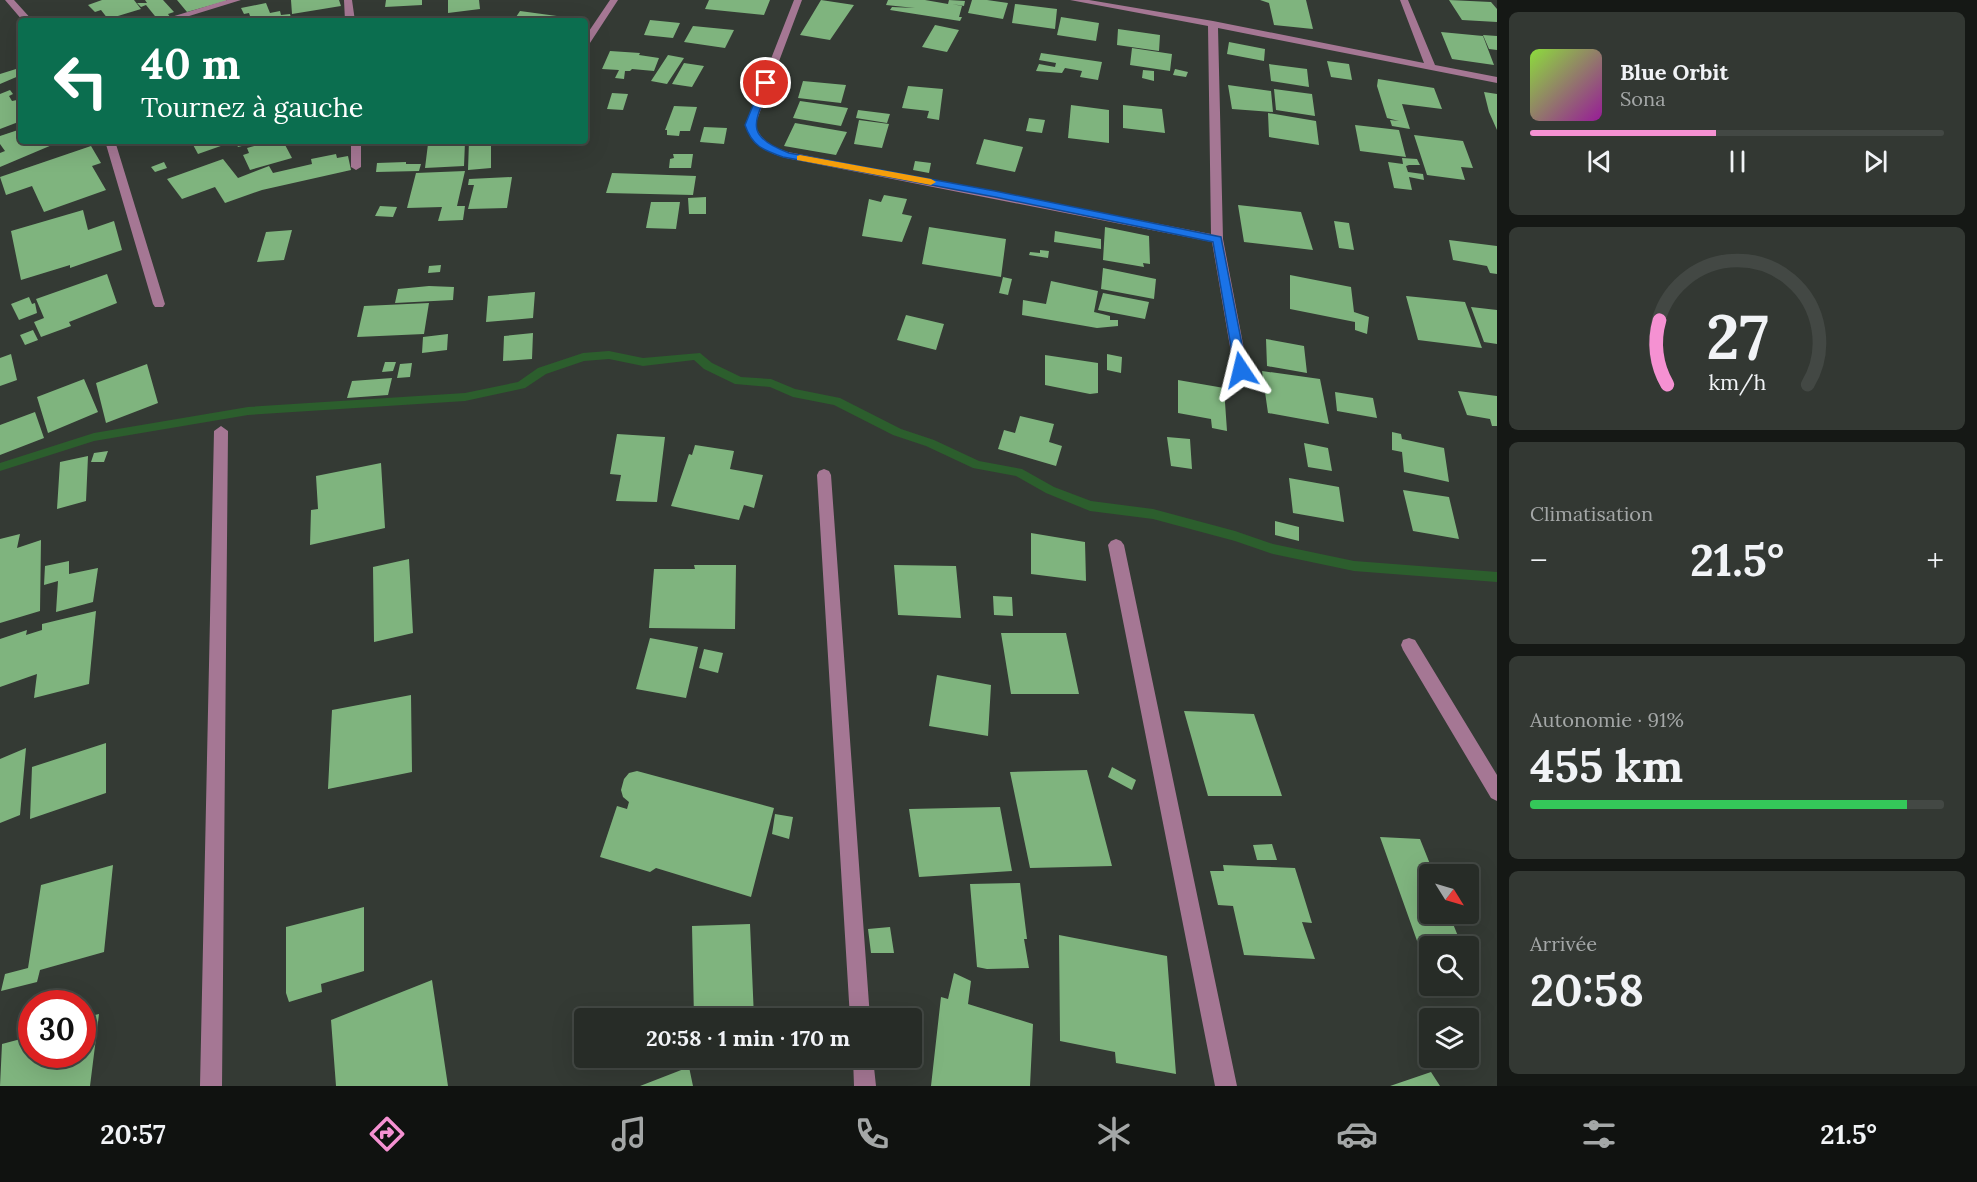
<!DOCTYPE html>
<html lang="fr">
<head>
<meta charset="utf-8">
<style>
	:root { --surface:#272c27; --page:#333833; --text:#f1f3f6; --muted:#a4a7a7; --line:#434844; --accent:#f591d2 }
	body { margin:0; font-family:Lora,serif; background:var(--page); color:var(--text); height:100vh; display:flex; flex-direction:column; font-size:22px; white-space:nowrap }
	* { box-sizing:border-box; margin:0 }
	p { font-size:20px; color:var(--muted) }
	.icon { flex:none; width:33px; height:33px; fill:none; stroke:currentColor; stroke-width:2; stroke-linecap:round; stroke-linejoin:round }
	.map { position:relative; flex:1; overflow:hidden }
	.drawer { display:flex; flex-direction:column; gap:12px; padding:12px; background:#151815; width:480px }
	.drawer>* { flex:none }
	.top-card { position:absolute; left:18px; top:18px; width:570px; height:126px; border-radius:6px; box-shadow:0 6px 24px #0002,0 0 0 2px var(--line); background:#0b6e4f; color:#fff; overflow:hidden }
	.needle { width:39px; rotate:127deg }
	.fabs { position:absolute; left:1419px; top:864px; display:grid; gap:12px }
	.fabs a { display:grid; place-items:center; width:60px; height:60px; border-radius:6px; background:var(--surface); box-shadow:0 6px 24px #0002,0 0 0 2px var(--line); font-size:30px }
	.speed { position:absolute; left:18px; top:990px; display:flex; gap:12px; font-size:30px; font-weight:700; text-align:center }
	.speed>* { display:grid; place-content:center; width:78px; height:78px; border-radius:50%; background:var(--surface); box-shadow:0 6px 24px #0002,0 0 0 2px var(--line); line-height:1 }
	.speed .limit { border:9px solid #d22; background:#fff; color:#111 }
	.pin { position:absolute; display:grid; place-items:center; width:51px; height:51px; color:#fff; margin:-26px; border:3px solid #fff; border-radius:50%; box-shadow:0 2px 6px #0007 }
	.me { position:absolute; width:66px; margin:-33px; rotate:350deg; stroke-linejoin:round; filter:drop-shadow(0 0 4px #0008) }
	.turn { display:flex; align-items:center; gap:21px; height:126px; padding:0 24px; font-size:27px }
	.turn .icon { width:78px; height:78px; stroke-width:2.5 }
	.turn b { display:block; font-size:42px; line-height:51px }
	.big { font-size:45px; font-weight:800; line-height:1.1 }
	.drawer .card { flex:1; display:flex; flex-direction:column; justify-content:center; gap:9px; min-width:0; padding:0 21px; border-radius:9px; background:var(--page) }
	.drawer .dial { align-items:center; gap:0 }
	.dial svg { height:156px; overflow:visible; fill:none; stroke:var(--line); stroke-width:7; stroke-linecap:round; text-anchor:middle }
	.dial text { fill:var(--text); stroke:none }
	.song { display:flex; align-items:center; gap:18px }
	.cover { width:72px; height:72px; border-radius:9px; background:linear-gradient(135deg,hsl(90 70% 55%),hsl(300 70% 35%)) }
	.played { height:6px; border-radius:3px; background:linear-gradient(90deg,var(--accent) 45%,var(--line) 45%) }
	.keys { display:flex; justify-content:space-around; direction:ltr }
	.heat { display:flex; justify-content:space-between; align-items:center; font-size:33px; direction:ltr }
	.charge { height:9px; border-radius:4px; background:linear-gradient(90deg,#34c759 91%,var(--line) 0) }
	.trip { position:absolute; left:574px; top:1008px; width:348px; height:60px; border-radius:6px; background:var(--surface); box-shadow:0 6px 24px #0002,0 0 0 2px var(--line); font-weight:800; line-height:60px; text-align:center }
	.tab-bar { display:flex; height:96px; justify-content:space-around; align-items:center; background:#101210; color:var(--muted) }
	.tab-bar .icon { width:42px; height:42px }
	.tab-bar .selected { color:var(--accent) }
	.tab-bar b { font-size:27px; color:var(--text) }
	main { display:flex; flex:1; min-height:0 }
	.map>svg:first-child { display:block }
	.lines { fill:none; stroke-linecap:round; stroke-linejoin:round }
	.stream { fill:#2c5e2d; fill-rule:evenodd }
	.building { fill:#7fb47e }
	.minor { fill:#a57794; fill-rule:evenodd }
	.route { fill:#1a73e8; stroke:#114b97; stroke-width:1.5 }
	.slow { fill:#f59e0b }
</style>
</head>
<body>
<main>
<div class="map">
<svg width="1497" height="1086" viewBox="0 0 1497 1086">
	<rect width="100%" height="100%" fill="#343a34"/>
	<g class="lines">
		<path class="stream" d="M609,351L643,358L700,353L712,363L741,377L771,379L795,389L840,398L901,429L934,440L979,461L1022,469L1054,487L1091,501L1153,509L1235,531L1273,544L1354,561L1497,572V582L1354,571L1273,554L1235,541L1153,519L1090,511L1046,493L1016,476L973,468L926,446L893,435L834,405L793,397L770,387L735,384L704,369L694,360L643,366L609,359L584,361L546,374L525,388L465,401L248,415L94,441L0,471V463L94,433L248,407L465,393L518,382L538,368L583,353Z"/>
	</g>
	<path class="building" d="M102,0H134L141,9L108,19L101,10L95,12L88,5Z
		M145,0H163L174,12L168,14L170,17L159,21L146,5L141,7L137,3H147Z
		M177,0H226V1L187,12Z
		M291,0H339L341,6L292,14Z
		M386,0H422V5L385,7Z
		M448,0H479L480,9L448,13Z
		M709,0H770L764,15L705,9Z
		M821,0L854,5L830,40L800,35Z
		M888,0H925L948,4L949,0L965,1L964,6L952,4L962,6L959,17H962L960,21L890,10L892,7L915,8L886,5Z
		M972,0H987L1008,3L1003,19L968,13Z
		M1260,0H1306L1313,29L1274,25L1269,3Z
		M1449,0L1491,2L1497,9V22L1462,20Z
		M266,3L270,13L280,11L281,15L290,14L291,18L285,19V21H249L246,16H250L249,13L244,14L241,8Z
		M1015,4L1057,9L1055,29L1012,23Z
		M520,11L579,19L578,21H505L507,17H516Z
		M1061,17L1099,23L1096,41L1057,35Z
		M501,18L500,21H469V19Z
		M650,20L680,23L673,38L644,35Z
		M935,25L959,30L947,52L922,47Z
		M693,26L734,30L725,48L684,42Z
		M1118,29L1160,35L1159,51L1117,45Z
		M1441,32L1483,36L1494,65L1452,59Z
		M1483,35L1497,36V50L1489,49Z
		M1229,42L1265,49L1264,61L1227,54Z
		M1132,48L1172,54L1170,71L1130,65Z
		M610,51L640,53L639,55L659,58L654,71L632,69L630,71H625L624,79L615,78L619,70L602,69Z
		M1041,53L1102,62L1098,80L1080,77L1082,71L1065,68L1062,73L1036,71L1039,64L1055,67L1056,63L1039,60Z
		M668,55L684,58L667,84L651,81Z
		M1327,61L1349,64L1352,80L1331,77Z
		M684,63L704,66L692,87L672,84Z
		M1269,64L1307,69L1309,87L1271,81Z
		M16,69L21,75L0,84V74Z
		M1175,69L1188,72L1186,77L1173,75Z
		M1143,70L1154,71V81L1142,78Z
		M1378,79L1434,88L1442,109L1402,104L1410,129L1392,126L1390,120L1399,121L1387,118L1377,86Z
		M803,81L846,85L841,103L798,98Z
		M1228,85L1271,91L1273,112L1232,109Z
		M908,86L943,89L939,120L927,118L929,111L902,108Z
		M1274,89L1312,94L1315,116L1276,110Z
		M10,90L13,94L9,96L12,101L17,100L21,105L19,110L21,121L0,129V94Z
		M1484,92L1497,94V130L1489,112Z
		M612,93L628,94L623,110L607,109Z
		M800,101L848,108L841,126L793,118Z
		M1071,105L1109,110V143L1068,138Z
		M1123,105L1162,109L1165,133L1123,128Z
		M674,106L697,107L690,131H680L679,136L667,135V130H665Z
		M858,110L890,114L887,123L856,118Z
		M1268,113L1316,121L1319,145L1269,137Z
		M1029,118L1045,120L1042,133L1026,131Z
		M859,120L889,124L882,148L854,144Z
		M795,123L847,132L836,155L784,146Z
		M1355,125L1399,130L1406,157L1360,151Z
		M704,127L727,128L724,144L700,142Z
		M21,129V141H49L52,145L0,167V153L5,151L0,144V136Z
		M1414,135L1463,141L1473,168L1461,167L1465,180L1427,175Z
		M984,139L1023,147L1015,172L976,164Z
		M191,141H257V142L238,147L235,141L198,154Z
		M271,141H283L292,158L250,170L243,155L249,153L247,148Z
		M469,141H491V168L468,170Z
		M465,142L464,166L425,168L428,144Z
		M91,146L101,163L92,166L106,190L44,212L32,186L6,195L0,177Z
		M336,154L337,158L348,156L351,170L262,190L225,203L215,187L182,199L167,179L223,159L238,178L269,166L273,173L312,164L311,159Z
		M673,154H693L691,168H669L670,159L674,158Z
		M1402,158L1417,159L1420,165H1409L1406,166L1408,172L1423,174L1424,180L1409,177L1412,190L1394,188L1388,162L1403,164Z
		M915,161L931,163L929,173L913,170Z
		M164,162L167,168L155,172L151,167Z
		M406,162V164H421L419,171L376,172L377,163Z
		M465,171L457,206H465L463,220L438,221L442,207L407,208L416,173Z
		M612,173L696,176L693,195L606,193Z
		M512,177L507,208L468,209L474,185H468L469,179Z
		M884,195L907,199L902,214L912,216L902,242L862,236L869,199L881,202Z
		M706,197V214H689L688,198Z
		M651,202H680L676,229L646,228Z
		M1238,205L1301,212L1313,250L1244,242Z
		M380,206L397,207L393,217L375,216Z
		M83,210L88,230L114,221L122,250L70,268V265L21,280L11,231Z
		M1334,221L1349,223L1354,250L1339,248Z
		M929,227L1006,239L1001,277L922,264Z
		M1105,227L1149,236L1150,264L1143,263L1144,267L1103,260Z
		M292,230L284,260L257,262L266,232Z
		M1055,231L1101,239V249L1054,242Z
		M1449,240L1497,246V274L1490,273L1487,266L1453,260Z
		M1040,250L1049,251L1048,258L1029,255L1030,252L1040,253Z
		M441,265L440,272L428,273L429,266Z
		M1103,268L1156,279L1154,299L1101,289Z
		M107,274L117,303L69,322L71,326L41,337L34,322L44,318L36,299Z
		M1290,275L1351,287L1354,312L1369,317L1367,334L1355,330V322L1290,309Z
		M1003,277L1012,279L1008,295L999,293Z
		M1051,281L1098,291L1094,312L1110,316V320H1118V326L1097,328L1022,315L1023,300L1046,304Z
		M429,286L454,287L453,300L395,303L398,289Z
		M535,292L533,318L486,322L488,296Z
		M1103,293L1149,302L1145,319L1098,310Z
		M1406,296L1465,302L1482,348L1418,340Z
		M29,297L32,304L35,303L37,313L19,320L11,304Z
		M429,303L424,334L357,337L364,306Z
		M1471,307L1497,310V344L1484,342Z
		M906,315L944,324L936,350L897,340Z
		M33,330L38,340L25,345L20,335Z
		M533,333L532,359L503,361L504,336Z
		M448,334L447,350L422,353L423,337Z
		M1266,339L1304,346L1307,373L1267,366Z
		M11,354L17,380L0,386V358Z
		M1107,354L1122,357L1121,373L1107,370Z
		M1045,355L1098,363V393L1090,394L1045,385Z
		M385,362H396L393,371L382,372Z
		M412,363L410,377L397,378L400,364Z
		M147,364L158,403L106,423L96,383Z
		M1262,371L1320,379L1329,424L1268,413Z
		M392,378L388,395L347,398L352,381Z
		M84,379L98,412L48,433L37,397Z
		M1178,380L1224,388L1227,431L1212,428L1211,419L1178,413Z
		M1458,391L1497,396V426H1492L1490,419L1467,415Z
		M1335,392L1373,398L1377,418L1337,411Z
		M35,412L44,438L0,455V425Z
		M1020,416L1054,424L1049,442L1062,446L1056,466L998,449L1004,430L1015,433Z
		M1392,432L1401,434L1402,439L1444,448L1449,482L1404,472L1402,452L1392,450Z
		M617,434L665,437L657,502L616,501L621,475L610,474Z
		M1167,437L1190,439L1192,469L1171,466Z
		M1304,443L1328,448L1332,471L1308,467Z
		M695,445L734,451L730,469L763,475L754,508L744,505L739,520L671,506L689,454L692,455Z
		M108,451L104,462H91L94,453Z
		M88,456L86,501L57,509L60,462Z
		M381,463L385,528L310,545L311,510L318,509L316,476Z
		M1289,478L1339,487L1344,522L1293,513Z
		M1403,490L1449,497L1459,539L1413,531Z
		M1275,521L1299,527V541L1275,535Z
		M1031,533L1085,542L1086,581L1031,574Z
		M20,534L17,548L41,540L40,611L0,623V539Z
		M409,559L413,633L374,642L373,567Z
		M69,561V574L98,568L93,602L56,612L58,581L44,585L45,566Z
		M694,565H736L735,629L649,628L654,569H695Z
		M894,565L956,566L961,618L898,615Z
		M993,596L1012,597L1013,616L994,615Z
		M96,611L89,684L34,698L37,674L0,687V639L27,630L26,635L42,630V624Z
		M1001,633H1066L1079,694H1011Z
		M650,638L698,647L686,698L636,689Z
		M704,649L723,653L718,673L699,668Z
		M937,675L991,685L988,736L929,726Z
		M411,695L412,772L328,789L332,710Z
		M1184,711L1254,714L1282,796H1208Z
		M106,743V793L30,819L32,767Z
		M26,748L20,815L0,823V759Z
		M1112,767L1136,780L1132,790L1108,777Z
		M1087,770L1112,866L1030,868L1010,772Z
		M637,771L774,808L751,897L656,868L650,872L600,857L617,806L627,809L629,802L623,797L621,790L624,779L629,773Z
		M1000,807L1012,871L919,877L909,809Z
		M775,814L793,817L789,839L772,834Z
		M1380,837L1420,839L1434,874H1430V914H1449L1462,946H1430V951L1421,952Z
		M1272,844L1277,860H1257L1253,845Z
		M113,865L104,952L40,970L37,982L1,991L5,974L28,968L41,885Z
		M1223,865L1295,868L1312,923L1302,922L1315,959L1244,955L1233,906L1218,905L1210,871H1224Z
		M1020,883L1027,939H1024L1029,968L987,969L977,967L970,884Z
		M364,907V971L321,984L322,992L289,1002L286,993V927Z
		M750,924L754,1018H694L692,926Z
		M890,927L894,953H871L868,929Z
		M1059,935L1167,956L1176,1074L1116,1063L1115,1052L1060,1041Z
		M954,973L971,981L968,1004L1033,1024L1030,1086H931L941,997L948,999Z
		M432,980L448,1086H336L331,1020Z
		M99,1014L90,1086H0L2,1044L32,1036V1054H82V1018Z
		M689,1067L693,1086H640Z
		M1431,1072L1440,1086H1390Z"/>
	<g class="lines">
		<path class="minor" d="M5,0H14L33,21H23Z
			M227,0H241L173,21H158Z
			M344,0H352L355,21H345Z
			M610,0H618L588,46L585,47V37Z
			M794,0H802L755,125C761,141 773,147 788,152L1211,234L1208,26L1070,0H1089L1213,21L1424,63L1400,0H1408L1435,65L1497,77V83L1218,28L1223,239L1248,370L1241,375L1234,370L1212,242L786,158C767,153 752,144 745,125Z
			M105,141H115L165,304L163,307H155L153,304Z
			M351,141H361V167L356,170L351,167Z
			M221,426L228,431L222,1086H200L214,431Z
			M824,469L829,471L831,475L870,1018H850L817,475L819,471Z
			M1116,539L1121,541L1124,545L1237,1086H1215L1108,545L1111,541Z
			M1409,638L1415,640L1497,775V801L1491,798L1403,650L1401,645L1403,640Z
			M853,1058H873L876,1086H854Z"/>
	</g>
	<path class="route" d="M766,81L771,83C756,121 741,135 789,153L995,191L1221,237L1247,370L1246,373L1241,374L1235,370L1213,242L995,197L783,157C763,150 752,146 745,125L762,83Z"/>
	<path class="slow" d="M800,155L931,179L936,182L931,185L797,160V156Z"/>
</svg>
<div class="fabs">
<a><svg class="needle" viewBox="-14 -14 28 28"><path d="M0-13l5 13h-10z" fill="#e53935"/><path d="M0 13l5-13h-10z" fill="#a4a7a7"/></svg></a>
<a><svg class="icon" aria-label="search" viewBox="0 0 24 24"><circle cx="10" cy="10" r="6"/><path d="M15 15l6 6"/></svg></a>
<a><svg class="icon" aria-label="layers" viewBox="0 0 24 24"><path d="M12 4l9 5-9 5-9-5zM3 14l9 5 9-5"/></svg></a>
</div>
<div class="speed"><div class="limit">30</div></div>
<div class="pin" style="left:766px;top:83px;background:#d93025"><svg class="icon" aria-label="arrive" viewBox="0 0 24 24"><path d="M6 21V4h12l-3 4 3 4H6"/></svg></div>
<svg class="me" style="left:1241px;top:370px" viewBox="-20 -20 40 40"><path d="M0-17L14 15 0 8-14 15z" fill="#1a73e8" stroke="#fff" stroke-width="4"/></svg>
<div class="trip">20:58 · 1 min · 170 m</div>
<div class="top-card">
<div class="turn"><svg class="icon" aria-label="left" viewBox="0 0 24 24"><path d="M17 20v-9H6M10 6l-5 5 5 5"/></svg><div><b>40 m</b>Tournez à gauche</div></div>
</div>
</div>
<section class="drawer">
<div class="card">
<div class="song"><i class="cover"></i><div><b>Blue Orbit</b><p>Sona</p></div></div>
<div class="played"></div>
<div class="keys"><svg class="icon" aria-label="previous" viewBox="0 0 24 24"><path d="M18 5L8 12l10 7zM5 5v14"/></svg><svg class="icon" aria-label="pause" viewBox="0 0 24 24"><path d="M8 5v14M16 5v14"/></svg><svg class="icon" aria-label="next" viewBox="0 0 24 24"><path d="M6 5l10 7-10 7zM19 5v14"/></svg></div>
</div>
<div class="card dial"><svg viewBox="0 0 100 80">
<path d="M14 69A42 42 0 1 1 86 69"/>
<path d="M14 69A42 42 0 0 1 10 36" stroke="#f591d2"/>
<text x="50" y="56" font-size="32" font-weight="700">27</text>
<text x="50" y="72" font-size="11">km/h</text>
</svg></div>
<div class="card"><p>Climatisation</p>
<div class="heat"><a>−</a><b class="big">21.5°</b><a>+</a></div>
</div>
<div class="card"><p>Autonomie · 91%</p><b class="big">455 km</b><div class="charge"></div></div>
<div class="card"><p>Arrivée</p><b class="big">20:58</b></div>
</section>
</main>
<nav class="tab-bar">
<b>20:57</b>
<svg class="icon selected" aria-label="directions" viewBox="0 0 24 24"><path d="M12 3l9 9-9 9-9-9zM9 14v-3h6M13 9l2 2-2 2"/></svg>
<svg class="icon" aria-label="music" viewBox="0 0 24 24"><path d="M9 18V5l10-2v13"/><circle cx="6" cy="18" r="3"/><circle cx="16" cy="16" r="3"/></svg>
<svg class="icon" aria-label="phone" viewBox="0 0 24 24"><path d="M5 4h4l2 5-3 2q2 4 5 5l2-3 5 2v4C11 20 4 13 5 4z"/></svg>
<svg class="icon" aria-label="climate" viewBox="0 0 24 24"><path d="M12 3v18M4 7l16 10M4 17L20 7"/></svg>
<svg class="icon" aria-label="car" viewBox="0 0 24 24"><path d="M5 17H2v-5l4-1 3-4h7l3 4 3 1v5h-3M9 17h6M6 11h13"/><circle cx="7" cy="17" r="2"/><circle cx="17" cy="17" r="2"/></svg>
<svg class="icon" aria-label="filters" viewBox="0 0 24 24"><path d="M4 7h16M4 17h16"/><circle cx="9" cy="7" r="2"/><circle cx="15" cy="17" r="2"/></svg>
<b>21.5°</b>
</nav>
</body>
</html>
